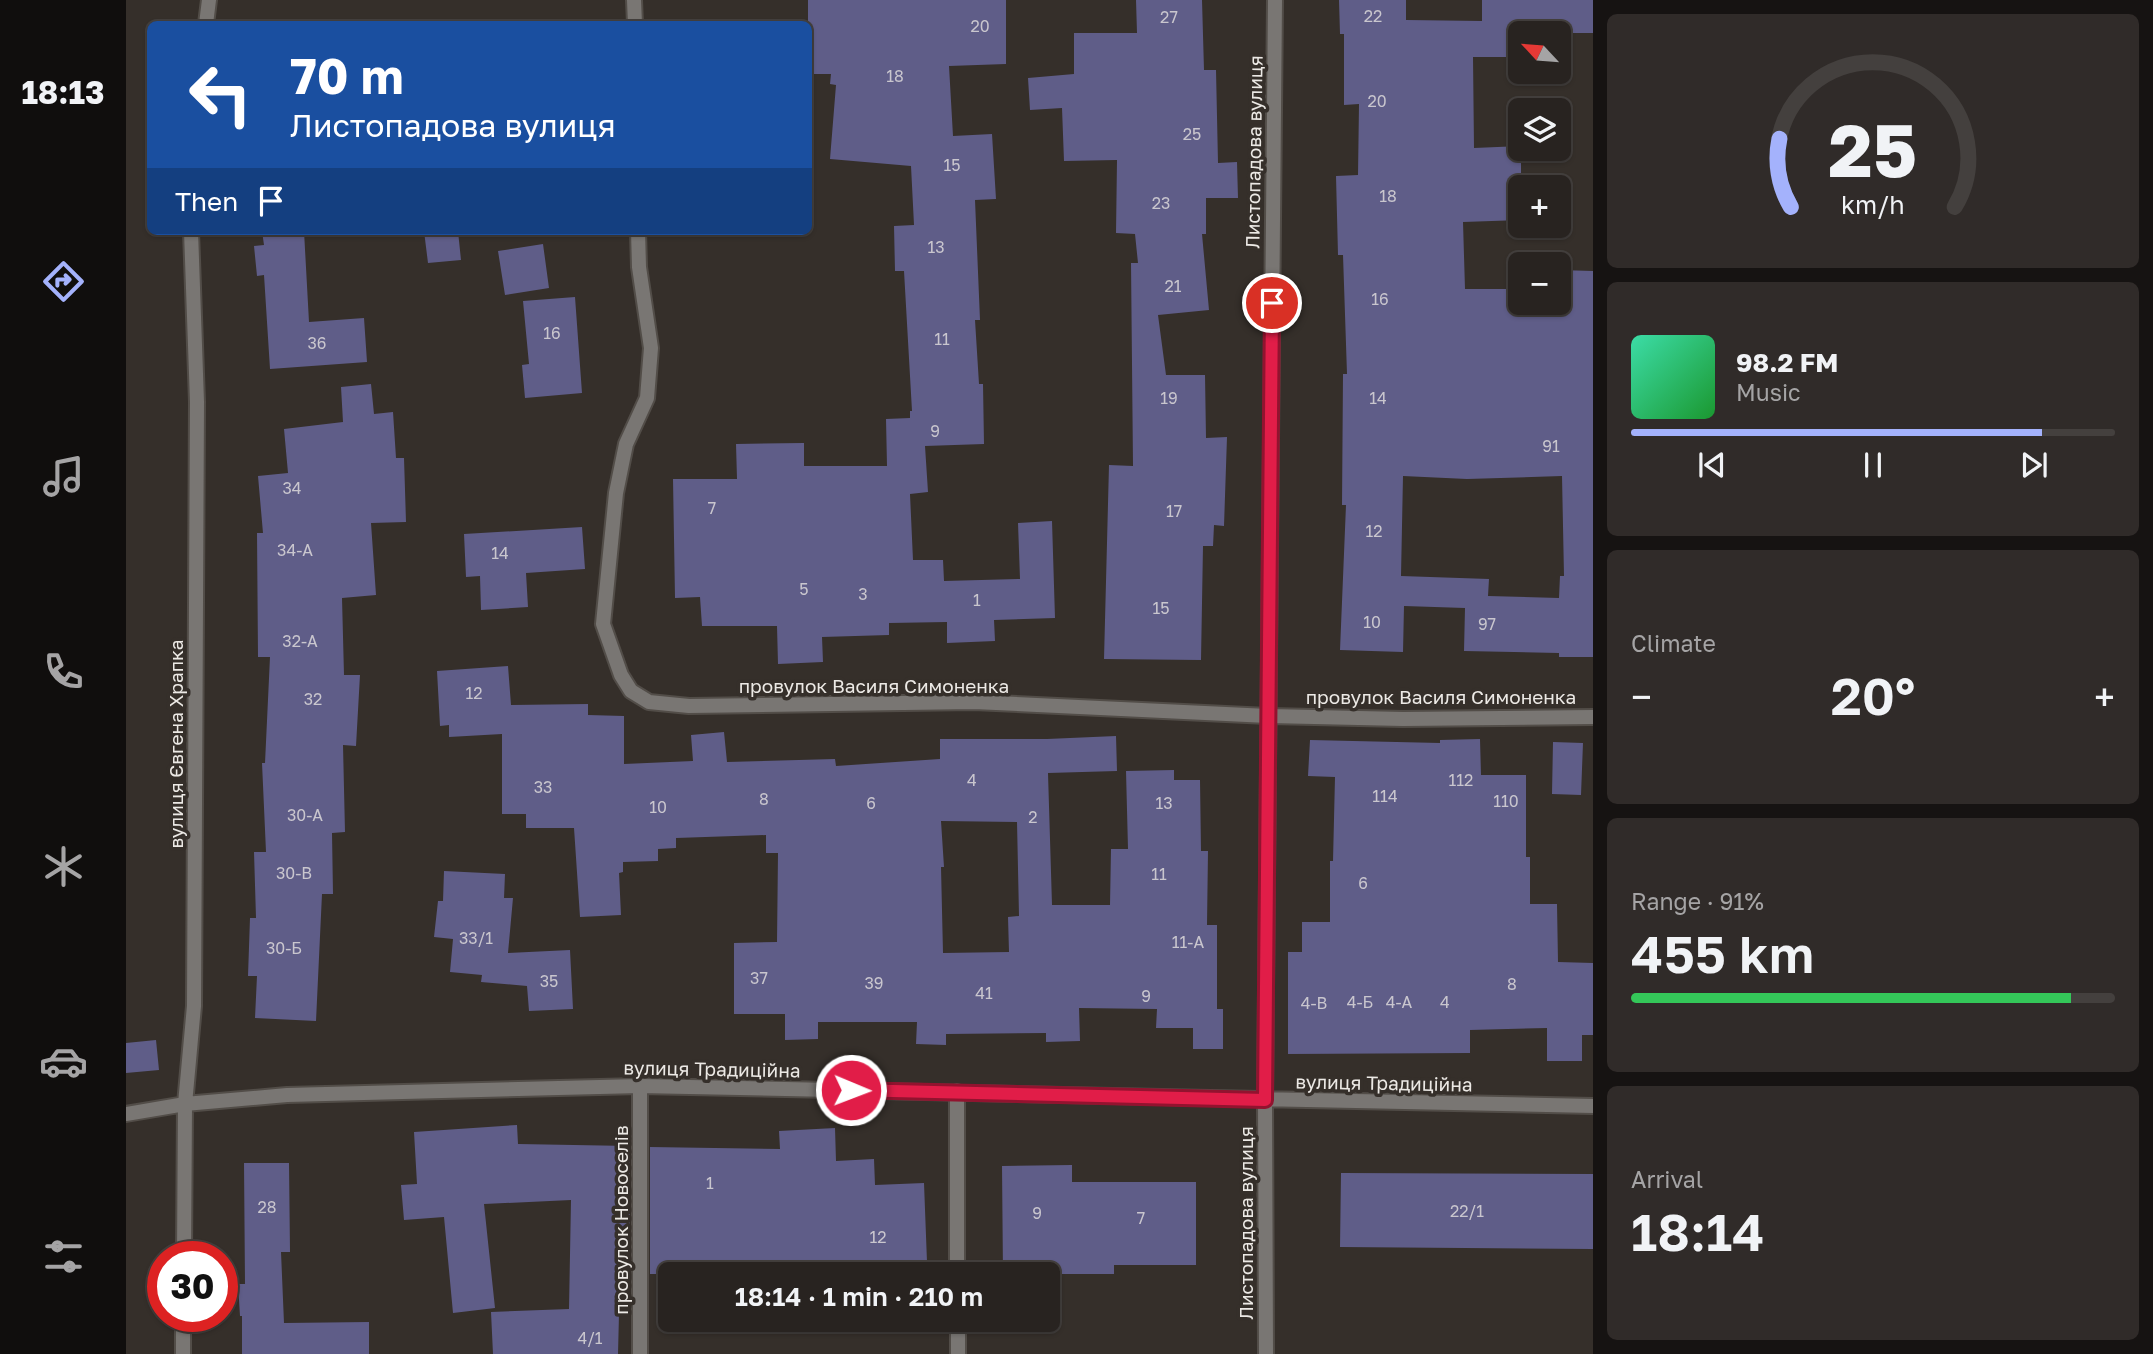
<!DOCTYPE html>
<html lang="en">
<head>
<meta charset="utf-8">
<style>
	:root { --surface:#282320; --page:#302b29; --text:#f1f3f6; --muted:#a5a4a5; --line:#44403e; --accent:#a4b2fc }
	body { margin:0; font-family:"Golos Text",sans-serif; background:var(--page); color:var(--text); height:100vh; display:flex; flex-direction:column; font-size:26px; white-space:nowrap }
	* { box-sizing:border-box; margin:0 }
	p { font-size:23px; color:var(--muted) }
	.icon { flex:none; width:38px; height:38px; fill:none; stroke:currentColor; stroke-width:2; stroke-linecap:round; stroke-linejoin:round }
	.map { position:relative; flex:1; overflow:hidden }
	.drawer { display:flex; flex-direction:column; gap:14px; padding:14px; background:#161312; width:560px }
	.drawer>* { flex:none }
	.guide { position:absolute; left:21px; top:21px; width:665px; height:214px; border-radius:10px; box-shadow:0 2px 5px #0004,0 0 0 2px var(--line); background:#1a4fa0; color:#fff; overflow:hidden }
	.needle { width:46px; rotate:296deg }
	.buttons { position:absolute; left:1382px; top:21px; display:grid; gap:14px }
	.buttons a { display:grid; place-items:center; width:63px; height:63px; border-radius:10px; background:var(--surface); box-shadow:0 2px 5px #0004,0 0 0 2px var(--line); font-size:35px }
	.speed { position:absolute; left:21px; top:1241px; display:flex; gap:14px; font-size:35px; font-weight:700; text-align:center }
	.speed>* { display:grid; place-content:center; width:91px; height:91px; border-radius:50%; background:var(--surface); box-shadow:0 2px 5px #0004,0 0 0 2px var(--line); line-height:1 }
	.speed .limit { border:10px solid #d22; background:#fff; color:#111 }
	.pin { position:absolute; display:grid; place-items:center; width:60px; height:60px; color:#fff; margin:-30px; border:4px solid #fff; border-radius:50%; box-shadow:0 2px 7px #0007 }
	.me { position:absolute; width:77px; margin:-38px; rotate:91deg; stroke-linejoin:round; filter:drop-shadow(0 0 5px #0008) }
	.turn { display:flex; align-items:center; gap:24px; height:147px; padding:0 28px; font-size:32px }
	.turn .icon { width:91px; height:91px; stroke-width:2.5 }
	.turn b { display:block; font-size:49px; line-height:60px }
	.then { display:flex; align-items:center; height:66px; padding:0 28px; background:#0003; gap:14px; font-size:26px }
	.big { font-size:52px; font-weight:600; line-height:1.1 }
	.drawer .card { flex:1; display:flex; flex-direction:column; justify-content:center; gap:10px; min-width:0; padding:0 24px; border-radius:10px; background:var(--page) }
	.drawer .dial { align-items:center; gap:0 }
	.dial svg { height:182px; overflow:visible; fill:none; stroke:var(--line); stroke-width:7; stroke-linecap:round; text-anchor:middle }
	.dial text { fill:var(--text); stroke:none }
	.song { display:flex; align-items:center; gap:21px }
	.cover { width:84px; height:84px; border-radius:10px; background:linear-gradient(135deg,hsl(160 70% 55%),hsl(130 70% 35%)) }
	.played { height:7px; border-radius:4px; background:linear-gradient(90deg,var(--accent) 85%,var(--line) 85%) }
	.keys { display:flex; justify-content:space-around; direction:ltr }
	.heat { display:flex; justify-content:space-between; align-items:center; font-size:38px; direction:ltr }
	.charge { height:10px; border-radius:5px; background:linear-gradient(90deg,#34c759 91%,var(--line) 0) }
	.trip { position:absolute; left:532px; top:1262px; width:402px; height:70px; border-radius:10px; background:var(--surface); box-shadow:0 2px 5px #0004,0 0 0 2px var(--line); font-weight:600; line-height:70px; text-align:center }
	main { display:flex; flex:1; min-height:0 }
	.tab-bar { display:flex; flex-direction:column; width:126px; justify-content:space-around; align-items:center; background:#100e0d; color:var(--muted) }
	.tab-bar .icon { width:49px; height:49px }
	.tab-bar .current { color:var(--accent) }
	.tab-bar b { font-size:32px; color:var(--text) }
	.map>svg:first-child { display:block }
	.building { fill:#5f5d88; fill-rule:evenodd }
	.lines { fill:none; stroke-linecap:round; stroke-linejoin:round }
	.street-casing { stroke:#524d48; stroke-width:18 }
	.street { stroke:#797673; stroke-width:14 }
	.route-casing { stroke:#92132f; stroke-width:18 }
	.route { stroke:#e11d48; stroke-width:12 }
	.labels { text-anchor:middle; stroke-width:7; stroke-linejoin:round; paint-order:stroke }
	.number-label { font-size:16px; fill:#c9c6ce }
	.street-label { font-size:19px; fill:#ece9e5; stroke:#352f2a }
</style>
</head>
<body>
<main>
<nav class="tab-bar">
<b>18:13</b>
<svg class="icon current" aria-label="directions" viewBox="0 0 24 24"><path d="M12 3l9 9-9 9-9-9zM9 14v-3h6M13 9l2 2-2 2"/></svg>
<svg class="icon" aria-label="music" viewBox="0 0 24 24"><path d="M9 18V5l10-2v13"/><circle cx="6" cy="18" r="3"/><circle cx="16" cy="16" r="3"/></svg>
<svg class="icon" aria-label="phone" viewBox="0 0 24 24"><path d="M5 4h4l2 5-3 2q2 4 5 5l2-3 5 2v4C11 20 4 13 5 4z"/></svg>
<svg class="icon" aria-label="climate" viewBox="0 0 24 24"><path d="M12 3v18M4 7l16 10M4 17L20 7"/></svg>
<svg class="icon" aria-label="car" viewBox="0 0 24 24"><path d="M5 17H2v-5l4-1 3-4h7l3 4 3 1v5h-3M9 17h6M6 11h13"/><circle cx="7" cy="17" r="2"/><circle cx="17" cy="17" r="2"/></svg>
<svg class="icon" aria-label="filters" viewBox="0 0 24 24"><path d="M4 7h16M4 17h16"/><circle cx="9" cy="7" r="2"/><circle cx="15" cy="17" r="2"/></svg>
</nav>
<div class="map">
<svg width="1467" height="1354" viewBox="0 0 1467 1354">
	<rect width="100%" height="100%" fill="#352f2a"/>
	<path class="building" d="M682,0H880V64L823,66L827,136L866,134L870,199L849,200L854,320H849L853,384H857L858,444L799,446L802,492L784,494L787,560H817L818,581L894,579L892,523L926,521L929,618L868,620L869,641L821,643V622L763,623V635L696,637L697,662L652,664L651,626H576L574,597L549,598L547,479H611L610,444L678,443V466H761L760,419L784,418V411H786L778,271H769L768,226L788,225L785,166L704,159L710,85L704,84L705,74H682Z
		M1010,0H1076L1078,70H1090L1092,163L1111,162L1112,198H1080V234H1076L1083,310L1032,315L1040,375H1079L1080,438L1101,437L1098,526L1088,525L1087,546H1077L1075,660L978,659L983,465L1007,466L1005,263H1012L1009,234L990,233L991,160L938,161L936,108L904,110L902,78L948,74V33H1011Z
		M1213,0H1280V20L1356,21V0H1467V33H1395V57H1347L1348,148L1395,146V220L1337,222L1339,289H1395V303H1433V270L1467,271V657H1433V653L1338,651L1339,608L1278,606L1277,652L1214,650L1220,505H1216L1217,374H1221L1217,255H1212L1210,176L1232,175L1233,104L1218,105V34H1214ZM1277,476L1341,479L1436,476L1438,576H1434L1433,598L1362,596L1363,579L1275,576Z
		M136,231H178L183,322L238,318L241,362L144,369L138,275L131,276L128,246L138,245Z
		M298,231H332L335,260L302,263Z
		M417,244L423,288L379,295L372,251Z
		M449,297L456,393L399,398L396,365L403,364L397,301Z
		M245,384L248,414L267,412L270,458H278L280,522L245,523L250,595L216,598L218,675H234L230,746L217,745L219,832L206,833L207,894H196L190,1021L129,1018L131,976H122L124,918H130L128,852H140L136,763H139L144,657H132L131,533H137L132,476L162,473L158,429L217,422L215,387Z
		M456,527L459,569L400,573L402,607L355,610L354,576L340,577L338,534Z
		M382,666L385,705L462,704V715L498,716V764L567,761L565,735L598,732L601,762L709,759L710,766L814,759V739H921L990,736L991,771L922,773L926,905H984L985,849H1002L1000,771L1048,770V780H1074L1075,851H1082L1081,925H1091V1009H1097V1049H1067V1028H1030L1031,1009L953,1008L954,1041L920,1042V1033L820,1034V1045L790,1044L791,1022H692V1039L659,1040V1014H608V943L651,942L652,853H640V835L550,838V848L532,849V861L497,862V872L493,873L495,915L454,917L448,828H400V814H376V734L323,737V725L314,726L311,671ZM815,821L891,822L893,916L882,917L883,952L817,953L815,867H818Z
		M1354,739L1355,775H1400V857H1404V904H1431L1432,962L1467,963V1035H1456V1061H1421V1028L1344,1030V1053L1162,1054V952H1176V922H1204V861H1207L1209,777L1182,776L1184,740L1314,743V740Z
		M1427,742L1457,743L1455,795L1426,794Z
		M318,871L379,874L378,898H387L382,953L444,950L447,1009L403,1011L401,986L355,982L356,975L324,972L327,939L308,937L312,901H317Z
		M30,1040L33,1070L0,1073V1043Z
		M391,1125L392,1144L504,1146V1274H494L492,1354H367L365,1312L443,1309L445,1200L358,1204L369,1308L327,1313L318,1217L278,1220L275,1185L291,1184L288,1132Z
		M709,1128L710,1161L748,1159L749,1185L798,1183L801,1262L676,1269V1274H524V1147L654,1149L653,1131Z
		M118,1163H163L164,1252H155L158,1323L243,1322V1354H116V1316H114L112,1284H119Z
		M946,1165V1182H1070V1265H988V1274H877L876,1166Z
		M1215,1173L1467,1174V1249L1214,1247Z"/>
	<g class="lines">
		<defs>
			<path id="street" d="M508,0L509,24
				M80,24L83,0
				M512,231L513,267L525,348L521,398L500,444L490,493L477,624L495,675L505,691L523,702L563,706L848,702L1142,716L1277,719L1467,717
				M831,1092V1274
				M0,1114L59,1104L161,1095L514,1086L1467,1106
				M58,1256L59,1104L68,1006L71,402L65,231
				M832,1320V1354
				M57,1354V1316
				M514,1354V1086
				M1140,1354L1139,1100L1149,0"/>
		</defs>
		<use href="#street" class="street-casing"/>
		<use href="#street" class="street"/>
	</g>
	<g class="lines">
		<defs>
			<path id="route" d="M725,1090L1139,1100L1146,303"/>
		</defs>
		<use href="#route" class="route-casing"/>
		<use href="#route" class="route"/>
	</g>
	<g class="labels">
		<g class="number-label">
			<text x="1247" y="22">22</text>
			<text x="1043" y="23">27</text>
			<text x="854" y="32">20</text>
			<text x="769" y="82">18</text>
			<text x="1251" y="107">20</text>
			<text x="1066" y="140">25</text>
			<text x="826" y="171">15</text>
			<text x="1262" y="202">18</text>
			<text x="1035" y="209">23</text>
			<text x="810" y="253">13</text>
			<text x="1047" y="292">21</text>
			<text x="1254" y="305">16</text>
			<text x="426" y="339">16</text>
			<text x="816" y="345">11</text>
			<text x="191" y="349">36</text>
			<text x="1043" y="404">19</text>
			<text x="1252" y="404">14</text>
			<text x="809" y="437">9</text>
			<text x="1425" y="452">91</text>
			<text x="166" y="494">34</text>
			<text x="586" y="514">7</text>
			<text x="1048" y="517">17</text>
			<text x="1248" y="537">12</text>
			<text x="169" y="556">34-А</text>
			<text x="374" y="559">14</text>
			<text x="678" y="595">5</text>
			<text x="737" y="600">3</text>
			<text x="851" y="606">1</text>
			<text x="1035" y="614">15</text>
			<text x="1246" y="628">10</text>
			<text x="1361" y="630">97</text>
			<text x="174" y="647">32-А</text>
			<text x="348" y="699">12</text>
			<text x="187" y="705">32</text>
			<text x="846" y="786">4</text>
			<text x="1335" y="786">112</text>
			<text x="417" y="793">33</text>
			<text x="1259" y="802">114</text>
			<text x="638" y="805">8</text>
			<text x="1380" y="807">110</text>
			<text x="745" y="809">6</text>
			<text x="1038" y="809">13</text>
			<text x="532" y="813">10</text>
			<text x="179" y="821">30-А</text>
			<text x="907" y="823">2</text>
			<text x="168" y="879">30-В</text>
			<text x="1033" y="880">11</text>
			<text x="1237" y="889">6</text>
			<text x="350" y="944">33/1</text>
			<text x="1062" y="948">11-А</text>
			<text x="158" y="954">30-Б</text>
			<text x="633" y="984">37</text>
			<text x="423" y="987">35</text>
			<text x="748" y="989">39</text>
			<text x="1386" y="990">8</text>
			<text x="858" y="999">41</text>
			<text x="1020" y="1002">9</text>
			<text x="1234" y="1008">4-Б</text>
			<text x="1273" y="1008">4-А</text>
			<text x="1319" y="1008">4</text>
			<text x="1188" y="1009">4-В</text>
			<text x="584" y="1189">1</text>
			<text x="141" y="1213">28</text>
			<text x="1341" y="1217">22/1</text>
			<text x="911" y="1219">9</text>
			<text x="1015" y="1224">7</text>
			<text x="752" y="1243">12</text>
			<text x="464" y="1344">4/1</text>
		</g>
		<g class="street-label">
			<text transform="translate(1128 152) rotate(-89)" y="7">Листопадова вулиця</text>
			<text x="748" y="693">провулок Василя Симоненка</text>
			<text x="1315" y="704">провулок Василя Симоненка</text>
			<text transform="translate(50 744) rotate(-90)" y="7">вулиця Євгена Храпка</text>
			<text transform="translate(586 1069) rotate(1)" y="7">вулиця Традиційна</text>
			<text transform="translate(1258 1083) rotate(1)" y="7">вулиця Традиційна</text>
			<text transform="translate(495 1220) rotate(-90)" y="7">провулок Новоселів</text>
			<text transform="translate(1120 1223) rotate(-90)" y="7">Листопадова вулиця</text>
		</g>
	</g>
</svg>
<div class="buttons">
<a><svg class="needle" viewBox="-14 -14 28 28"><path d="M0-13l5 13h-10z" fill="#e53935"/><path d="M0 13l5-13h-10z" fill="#a5a4a5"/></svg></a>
<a><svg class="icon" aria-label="layers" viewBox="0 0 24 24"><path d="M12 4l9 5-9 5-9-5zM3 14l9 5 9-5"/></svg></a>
<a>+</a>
<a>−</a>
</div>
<div class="speed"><div class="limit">30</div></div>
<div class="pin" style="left:1146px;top:303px;background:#d93025"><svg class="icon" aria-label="arrive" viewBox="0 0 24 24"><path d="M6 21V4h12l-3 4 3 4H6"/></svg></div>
<svg class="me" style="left:725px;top:1090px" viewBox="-20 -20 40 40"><circle r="17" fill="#e11d48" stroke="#fff" stroke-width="3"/><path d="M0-11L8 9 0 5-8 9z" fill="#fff"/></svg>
<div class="trip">18:14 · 1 min · 210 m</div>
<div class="guide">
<div class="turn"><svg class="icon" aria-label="left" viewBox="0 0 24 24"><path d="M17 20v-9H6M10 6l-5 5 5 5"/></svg><div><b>70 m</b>Листопадова вулиця</div></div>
<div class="then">Then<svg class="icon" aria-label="arrive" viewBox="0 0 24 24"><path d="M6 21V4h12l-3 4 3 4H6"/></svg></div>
</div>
</div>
<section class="drawer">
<div class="card dial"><svg viewBox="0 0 100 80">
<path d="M14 69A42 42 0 1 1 86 69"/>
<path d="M14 69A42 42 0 0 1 9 39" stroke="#a4b2fc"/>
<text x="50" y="56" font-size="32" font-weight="700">25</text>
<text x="50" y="72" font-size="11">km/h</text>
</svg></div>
<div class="card">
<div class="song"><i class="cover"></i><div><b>98.2 FM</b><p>Music</p></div></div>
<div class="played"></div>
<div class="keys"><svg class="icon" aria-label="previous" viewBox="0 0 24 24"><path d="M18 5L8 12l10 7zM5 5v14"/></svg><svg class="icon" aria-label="pause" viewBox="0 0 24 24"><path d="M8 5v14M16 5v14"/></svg><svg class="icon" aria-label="next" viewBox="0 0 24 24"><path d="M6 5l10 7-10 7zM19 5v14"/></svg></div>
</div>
<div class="card"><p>Climate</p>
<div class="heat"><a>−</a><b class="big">20°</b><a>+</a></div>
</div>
<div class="card"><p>Range · 91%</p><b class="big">455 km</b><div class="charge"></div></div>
<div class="card"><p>Arrival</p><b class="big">18:14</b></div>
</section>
</main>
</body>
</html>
